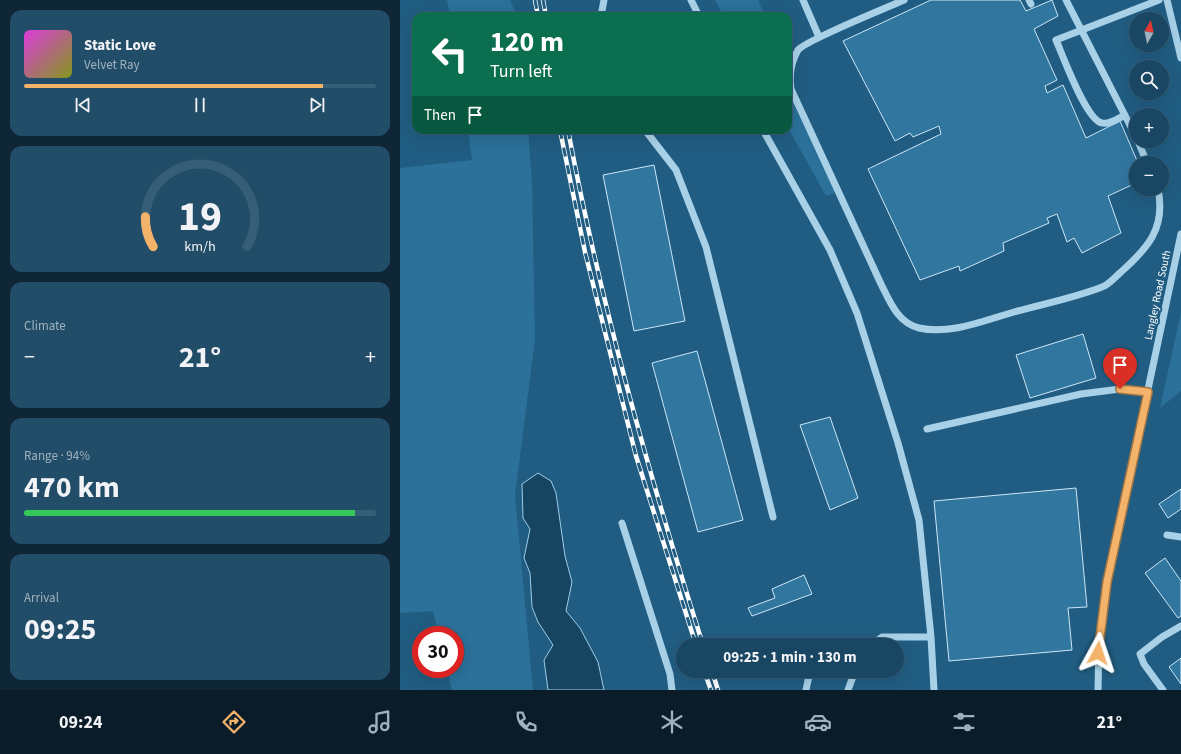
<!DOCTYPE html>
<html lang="en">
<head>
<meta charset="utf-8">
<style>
	:root { --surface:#194662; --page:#224d68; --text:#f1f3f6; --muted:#9fb1be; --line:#375e77; --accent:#f4b36a }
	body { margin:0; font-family:"Source Sans 3",sans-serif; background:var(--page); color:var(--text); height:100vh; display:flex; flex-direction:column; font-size:15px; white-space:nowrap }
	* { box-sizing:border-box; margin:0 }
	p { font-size:13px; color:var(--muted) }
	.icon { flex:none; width:22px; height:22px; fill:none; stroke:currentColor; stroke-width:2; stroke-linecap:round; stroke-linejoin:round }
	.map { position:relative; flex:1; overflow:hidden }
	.sheet { display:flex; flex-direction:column; gap:10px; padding:10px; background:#0e2636; width:400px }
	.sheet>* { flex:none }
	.guide { position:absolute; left:12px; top:12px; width:380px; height:122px; border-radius:12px; box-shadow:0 4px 16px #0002,0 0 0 1px var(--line); background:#0b6e4f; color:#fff; overflow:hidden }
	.needle { width:26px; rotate:9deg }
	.buttons { position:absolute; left:729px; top:12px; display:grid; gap:8px }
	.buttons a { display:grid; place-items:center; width:40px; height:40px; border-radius:50%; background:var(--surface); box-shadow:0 4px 16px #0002,0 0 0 1px var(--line); font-size:20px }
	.speed { position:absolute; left:12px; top:626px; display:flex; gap:8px; font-size:20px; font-weight:700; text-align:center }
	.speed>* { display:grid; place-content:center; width:52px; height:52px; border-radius:50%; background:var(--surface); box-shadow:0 4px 16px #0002,0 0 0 1px var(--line); line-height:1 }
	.speed .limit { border:6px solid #d22; background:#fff; color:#111 }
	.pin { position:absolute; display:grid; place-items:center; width:34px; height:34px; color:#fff; margin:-41px -17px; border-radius:50% 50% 50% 0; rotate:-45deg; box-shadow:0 0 4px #0007 }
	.pin .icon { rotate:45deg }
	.me { position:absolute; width:44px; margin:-22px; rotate:5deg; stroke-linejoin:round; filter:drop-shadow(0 0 3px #0008) }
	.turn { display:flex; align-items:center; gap:14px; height:84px; padding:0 12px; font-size:18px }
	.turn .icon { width:52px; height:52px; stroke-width:2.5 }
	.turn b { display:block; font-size:28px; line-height:34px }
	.then { display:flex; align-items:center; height:38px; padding:0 12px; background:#0003; gap:8px; font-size:15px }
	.big { font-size:30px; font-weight:700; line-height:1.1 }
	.sheet .tile { flex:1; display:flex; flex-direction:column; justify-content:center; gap:6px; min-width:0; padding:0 14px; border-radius:12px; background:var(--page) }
	.sheet .dial { align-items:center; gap:0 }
	.dial svg { height:104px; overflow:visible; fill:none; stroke:var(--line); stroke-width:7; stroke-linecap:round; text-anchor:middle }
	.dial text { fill:var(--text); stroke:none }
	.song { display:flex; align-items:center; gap:12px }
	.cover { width:48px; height:48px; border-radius:6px; background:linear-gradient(135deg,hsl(300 70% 55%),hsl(70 70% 35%)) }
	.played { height:4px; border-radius:2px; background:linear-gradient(90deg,var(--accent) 85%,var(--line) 85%) }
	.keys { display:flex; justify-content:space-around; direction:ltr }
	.heat { display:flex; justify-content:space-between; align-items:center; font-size:22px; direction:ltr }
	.charge { height:6px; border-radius:3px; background:linear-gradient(90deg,#34c759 94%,var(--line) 0) }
	.trip { position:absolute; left:276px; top:638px; width:228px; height:40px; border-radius:20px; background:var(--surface); box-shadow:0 4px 16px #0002,0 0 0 1px var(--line); font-weight:700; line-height:40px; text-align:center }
	.tabs { display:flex; height:64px; justify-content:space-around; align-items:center; background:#0a1c27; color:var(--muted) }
	.tabs .icon { width:28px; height:28px }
	.tabs .on { color:var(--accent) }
	.tabs b { font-size:18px; color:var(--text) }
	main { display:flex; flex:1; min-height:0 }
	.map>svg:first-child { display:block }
	.green { fill:#2b719a }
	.water { fill:#174461; stroke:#9ccee9 }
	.building { fill:#31769f; stroke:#cce7f6 }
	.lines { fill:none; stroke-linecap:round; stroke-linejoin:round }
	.minor { stroke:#a8d1e8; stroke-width:7 }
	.rail-casing { stroke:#fff; stroke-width:4.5 }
	.rail { stroke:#215d82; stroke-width:3; stroke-dasharray:9; stroke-linecap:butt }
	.route-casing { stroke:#9f7445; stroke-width:10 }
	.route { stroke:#f4b36a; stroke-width:7 }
	.labels { text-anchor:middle; stroke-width:4; stroke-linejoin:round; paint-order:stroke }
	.street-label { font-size:11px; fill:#fff; stroke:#215d82 }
</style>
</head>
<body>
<main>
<section class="sheet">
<div class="tile">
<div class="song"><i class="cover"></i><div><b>Static Love</b><p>Velvet Ray</p></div></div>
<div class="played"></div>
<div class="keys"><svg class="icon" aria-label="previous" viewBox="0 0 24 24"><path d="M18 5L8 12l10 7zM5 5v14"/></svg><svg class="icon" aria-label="pause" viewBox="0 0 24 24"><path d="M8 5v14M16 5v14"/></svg><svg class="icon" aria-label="next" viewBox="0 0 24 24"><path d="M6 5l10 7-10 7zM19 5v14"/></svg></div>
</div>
<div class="tile dial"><svg viewBox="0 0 100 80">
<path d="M14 69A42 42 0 1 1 86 69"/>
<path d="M14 69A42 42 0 0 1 8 46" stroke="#f4b36a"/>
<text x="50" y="56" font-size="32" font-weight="700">19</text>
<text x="50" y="72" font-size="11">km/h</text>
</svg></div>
<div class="tile"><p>Climate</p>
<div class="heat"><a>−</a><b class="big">21°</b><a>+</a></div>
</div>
<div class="tile"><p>Range · 94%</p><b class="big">470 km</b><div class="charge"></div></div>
<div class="tile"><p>Arrival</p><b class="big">09:25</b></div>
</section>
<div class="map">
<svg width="781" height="690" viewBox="0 0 781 690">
	<rect width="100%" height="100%" fill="#215d82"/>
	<path class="green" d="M47,0H110L117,16H50Z
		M315,0H358L365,16H324Z
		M388,92L435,193L426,196L388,128Z
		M68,130H128L132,184L135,339L115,495L133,690H52L47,669H55V635H39L33,611L0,613V168L72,160Z
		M781,312V391L760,408Z"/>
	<path class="water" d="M138,473L151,481L156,493L165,556L172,582L166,611L180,628L198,662L204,690H148L144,660L153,645L138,622L132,607L130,573L124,558L130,529L123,518L122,484Z"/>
	<path class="building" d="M531,0H620L626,11L652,0L658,16L634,29L657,80L645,86L647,93L663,85L686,138L720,121L738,163H736V183L708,196L721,233L682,253L674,238L667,242L657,214L647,218L649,223L603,243L604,251L560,271L559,266L520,280L468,169L541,134L539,126L513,137L510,133L495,141L443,41Z
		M254,165L285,321L234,331L203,175Z
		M683,334L696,378L630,398L616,355Z
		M297,351L343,520L298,532L252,363Z
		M430,417L458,498L430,510L400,425Z
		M676,488L687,607L668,608L672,650L549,661L534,501Z
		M781,489V509L768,518L759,504Z
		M765,558L781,581V616L778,618L745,573Z
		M404,575L412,594L352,616L348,608L375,598L372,589Z
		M781,658V684L769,667Z"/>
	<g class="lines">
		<path class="minor" d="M291,0L299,16
			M403,0L419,37
			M504,0C488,7 404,41 398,50C391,62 389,76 391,89L481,284C490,302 498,323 519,328C551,335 585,320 614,312C643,304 674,298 702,287C709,285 715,277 721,272C748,248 766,228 758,189
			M629,0L631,4
			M666,0L736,137
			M767,0L781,58
			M201,16L204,0
			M725,115C719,118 709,125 702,123C686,120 663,56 656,40L759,0
			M245,130L276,170L306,247L373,517
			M363,130L430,250L457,313L498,443L519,520L531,637L534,690
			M738,141L747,163
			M527,429L681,394L720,389L748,392
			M222,523L270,674L272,690
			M767,535L781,537
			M471,645L482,637H531
			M406,690L410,671
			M448,690L455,671
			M698,690L699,639L707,582L781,234
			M763,690L744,664L740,654L762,637L781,626"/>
		<defs>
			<path id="rail" d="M135,0L138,16
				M143,0L146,16
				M160,130L185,252L236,456L296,645
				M168,130C201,305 249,475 303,645
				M304,671L311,690
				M312,671L318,690"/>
		</defs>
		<use href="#rail" class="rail-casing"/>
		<use href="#rail" class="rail"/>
	</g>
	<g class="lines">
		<defs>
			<path id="route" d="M698,653L707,582L748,392L720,389"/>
		</defs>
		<use href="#route" class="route-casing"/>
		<use href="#route" class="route"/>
	</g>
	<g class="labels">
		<g class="street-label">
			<text transform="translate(757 295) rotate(-78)" y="4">Langley Road South</text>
		</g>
	</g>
</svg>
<div class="buttons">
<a><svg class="needle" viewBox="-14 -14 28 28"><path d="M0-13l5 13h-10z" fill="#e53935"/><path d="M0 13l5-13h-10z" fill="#9fb1be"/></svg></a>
<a><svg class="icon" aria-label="search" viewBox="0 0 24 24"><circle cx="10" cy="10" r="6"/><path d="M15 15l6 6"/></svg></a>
<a>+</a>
<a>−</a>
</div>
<div class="speed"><div class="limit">30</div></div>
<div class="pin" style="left:720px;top:389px;background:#d93025"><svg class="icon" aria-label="arrive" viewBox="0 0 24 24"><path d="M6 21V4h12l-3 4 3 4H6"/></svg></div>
<svg class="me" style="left:698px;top:653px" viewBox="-20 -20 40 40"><path d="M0-17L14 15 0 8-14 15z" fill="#f4b36a" stroke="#fff" stroke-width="4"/></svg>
<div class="trip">09:25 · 1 min · 130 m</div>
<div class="guide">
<div class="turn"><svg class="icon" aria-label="left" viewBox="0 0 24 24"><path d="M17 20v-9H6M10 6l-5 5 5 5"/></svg><div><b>120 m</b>Turn left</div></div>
<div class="then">Then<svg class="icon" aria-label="arrive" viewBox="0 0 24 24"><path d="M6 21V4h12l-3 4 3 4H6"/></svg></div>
</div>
</div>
</main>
<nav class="tabs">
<b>09:24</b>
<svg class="icon on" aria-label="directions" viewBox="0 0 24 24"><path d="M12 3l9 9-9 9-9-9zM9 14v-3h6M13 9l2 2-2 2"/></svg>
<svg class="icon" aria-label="music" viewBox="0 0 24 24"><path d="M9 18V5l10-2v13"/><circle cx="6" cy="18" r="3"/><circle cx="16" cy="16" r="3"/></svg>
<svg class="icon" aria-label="phone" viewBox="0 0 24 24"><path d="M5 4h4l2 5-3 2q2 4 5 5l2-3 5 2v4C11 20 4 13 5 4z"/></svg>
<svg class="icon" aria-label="climate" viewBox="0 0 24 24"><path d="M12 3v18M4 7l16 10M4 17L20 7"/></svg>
<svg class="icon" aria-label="car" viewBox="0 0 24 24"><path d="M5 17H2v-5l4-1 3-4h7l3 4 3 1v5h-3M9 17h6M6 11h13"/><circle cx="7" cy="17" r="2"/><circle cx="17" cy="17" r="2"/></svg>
<svg class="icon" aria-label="filters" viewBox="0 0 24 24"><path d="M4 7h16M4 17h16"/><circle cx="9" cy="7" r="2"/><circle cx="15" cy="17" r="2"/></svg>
<b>21°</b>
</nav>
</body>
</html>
